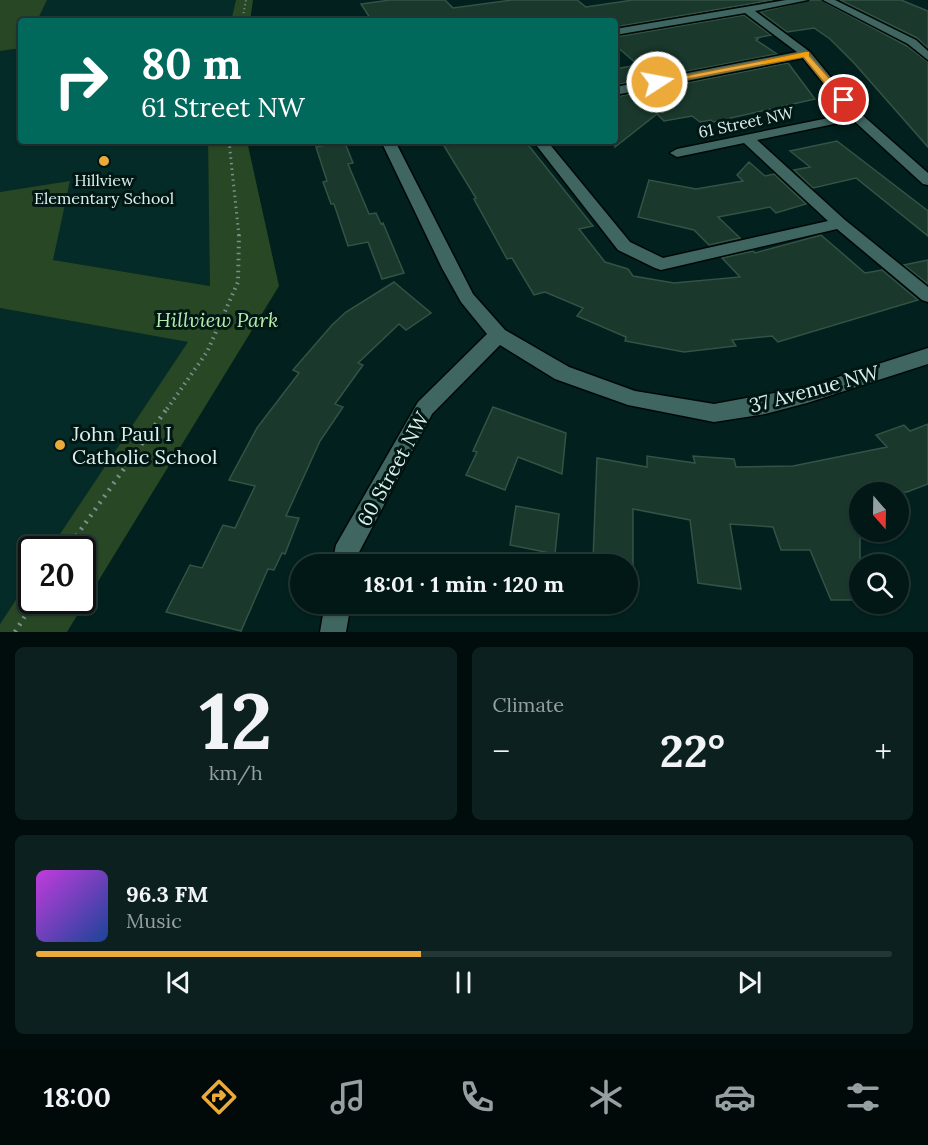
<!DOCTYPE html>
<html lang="en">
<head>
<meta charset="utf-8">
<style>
	:root { --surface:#021816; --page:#0c211f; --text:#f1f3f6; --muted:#96a0a1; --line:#233735; --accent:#ebaa39 }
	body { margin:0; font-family:Lora,serif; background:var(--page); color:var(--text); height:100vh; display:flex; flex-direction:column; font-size:22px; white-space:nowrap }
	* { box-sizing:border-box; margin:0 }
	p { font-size:20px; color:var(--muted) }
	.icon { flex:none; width:33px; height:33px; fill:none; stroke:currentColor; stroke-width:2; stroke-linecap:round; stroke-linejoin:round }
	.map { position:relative; height:632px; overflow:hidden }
	.side { display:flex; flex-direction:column; gap:15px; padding:15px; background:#010d0c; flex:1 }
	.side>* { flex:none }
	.hud { position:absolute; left:18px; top:18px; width:600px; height:126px; border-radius:6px; box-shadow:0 2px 4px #0004,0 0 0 2px var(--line); background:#00695c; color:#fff; overflow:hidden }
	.needle { width:39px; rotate:160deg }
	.fabs { position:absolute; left:849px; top:482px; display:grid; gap:12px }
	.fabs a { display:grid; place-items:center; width:60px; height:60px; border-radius:50%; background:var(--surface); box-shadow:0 2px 4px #0004,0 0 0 2px var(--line); font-size:30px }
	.speed { position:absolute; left:18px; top:536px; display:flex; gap:12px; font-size:30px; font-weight:700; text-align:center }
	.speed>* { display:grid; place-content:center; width:78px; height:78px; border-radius:50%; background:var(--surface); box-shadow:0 2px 4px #0004,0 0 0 2px var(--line); line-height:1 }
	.speed .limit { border:3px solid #111; border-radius:9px; background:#fff; color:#111 }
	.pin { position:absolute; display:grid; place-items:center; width:51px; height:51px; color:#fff; margin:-26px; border:3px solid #fff; border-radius:50%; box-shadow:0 2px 6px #0007 }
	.me { position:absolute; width:66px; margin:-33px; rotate:79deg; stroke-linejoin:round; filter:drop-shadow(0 0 4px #0008) }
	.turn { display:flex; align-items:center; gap:21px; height:126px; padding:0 24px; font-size:27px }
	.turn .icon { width:78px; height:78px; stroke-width:2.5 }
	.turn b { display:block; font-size:42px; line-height:51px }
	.big { font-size:45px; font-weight:700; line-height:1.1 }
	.side .widget { flex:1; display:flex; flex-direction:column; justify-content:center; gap:9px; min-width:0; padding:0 21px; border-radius:9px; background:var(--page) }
	.side .dial { align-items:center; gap:0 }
	.dial b { font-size:78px; line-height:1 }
	.song { display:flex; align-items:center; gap:18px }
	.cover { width:72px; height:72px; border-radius:9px; background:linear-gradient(135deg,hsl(290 70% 55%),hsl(220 70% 35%)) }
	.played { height:6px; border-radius:3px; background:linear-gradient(90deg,var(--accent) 45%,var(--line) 45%) }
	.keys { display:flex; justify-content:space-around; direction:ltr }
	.heat { display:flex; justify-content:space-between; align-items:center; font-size:33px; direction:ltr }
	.side .tiles { flex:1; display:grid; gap:15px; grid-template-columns:1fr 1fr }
	.widget:last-child { grid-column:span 2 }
	.trip { position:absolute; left:290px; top:554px; width:348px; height:60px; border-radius:30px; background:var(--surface); box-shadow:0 2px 4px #0004,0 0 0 2px var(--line); font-weight:700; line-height:60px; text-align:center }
	.dock { display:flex; height:96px; justify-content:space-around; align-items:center; background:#010a09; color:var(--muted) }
	.dock .icon { width:42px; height:42px }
	.dock .active { color:var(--accent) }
	.dock b { font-size:27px; color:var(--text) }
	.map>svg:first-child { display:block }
	.built { fill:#042b27 }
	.green { fill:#284725 }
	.building { fill:#1a392c; stroke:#335345; stroke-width:1.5 }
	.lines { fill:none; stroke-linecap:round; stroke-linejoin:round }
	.minor-casing { stroke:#000807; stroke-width:3 }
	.path-far3 { stroke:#78918e; stroke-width:2; stroke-dasharray:1 3; stroke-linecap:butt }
	.path-far2 { stroke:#78918e; stroke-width:3; stroke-dasharray:1.5 4; stroke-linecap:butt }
	.path-far1 { stroke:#78918e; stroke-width:4; stroke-dasharray:1.5 4.5; stroke-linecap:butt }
	.path { stroke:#78918e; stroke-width:4.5; stroke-dasharray:2 6; stroke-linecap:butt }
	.minor { fill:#3f6661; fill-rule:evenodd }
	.route { fill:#ebaa39; stroke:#996e25; stroke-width:1.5 }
	.slow { fill:#f59e0b }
	.poi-dot { fill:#ebaa39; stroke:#001714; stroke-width:2 }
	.labels { text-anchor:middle; stroke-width:6; stroke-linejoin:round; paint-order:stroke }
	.far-street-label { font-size:16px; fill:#dbefec; stroke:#001714 }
	.far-poi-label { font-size:16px; fill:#dbefec; stroke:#001714 }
	.park-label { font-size:20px; font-style:italic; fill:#b4ecad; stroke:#001714 }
	.street-label { font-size:20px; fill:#dbefec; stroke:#001714 }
	.poi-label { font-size:20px; fill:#dbefec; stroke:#001714; text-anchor:start }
</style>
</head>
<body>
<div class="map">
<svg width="928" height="632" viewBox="0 0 928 632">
	<rect width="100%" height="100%" fill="#02201d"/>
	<path class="built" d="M47,0H236L231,21H37Z
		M21,48V141H208L211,286L52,260L70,182L0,192V51Z
		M0,308L189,342L50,549H32L31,577L0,624Z"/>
	<path class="green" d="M0,0H47L37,21H21V48L0,51Z
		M236,0H253L250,21H231Z
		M208,141H247L279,286L67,632H0V624L31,577L32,600H82V549H50L188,342L0,308V192L70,181L53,260L210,286Z"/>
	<path class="building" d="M390,0H445L453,8L512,0H577L586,7L633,0H773L615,27V21H372L361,4Z
		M810,0H821L907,46L928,62V147L854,63L830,39L814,28L787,32L760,12Z
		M840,0H901L928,11V48L917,38Z
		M744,15L771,35L756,38L758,39L756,40L777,54L615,85V69L638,65L615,45V37Z
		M788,63L815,99L713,122L711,120L700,122L692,116L664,121L657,114L615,147V97Z
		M441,141H525L593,226L579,229L605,262L628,269L633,276L674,283L740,277L722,258L753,251L755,253L821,235L865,273L882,270L918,300L778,342L772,336L732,340L736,346L684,352L625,341L626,337L577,316L583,308L545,292L534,295L512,258L507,259L474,199L476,198Z
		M837,141L928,211V236L856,178L813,188L794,170L810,167L790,151Z
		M337,143H345L353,163L348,164L369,214L376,213L381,224L383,223L404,273L382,279L368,242L348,246L334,204H331L323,182L327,181L316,147Z
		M749,162L765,176L774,174L806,204L776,213L770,207L718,217L740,238L709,245L694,230L638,217L649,180L696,189L743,181L737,175Z
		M928,260V284L904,265Z
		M394,282L431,313L406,330L399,324L358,363L363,365L335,404L343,407L320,441L286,516L299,518L285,554L282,553L274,570L268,569L241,631L166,612L190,565L202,568L223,525L235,528L255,486L229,480L257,428L299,373L293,370L332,325L346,312Z
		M493,407L566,433L562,474L518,457L505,490L466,475L477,452L473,451Z
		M928,424V484L907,492H860V600H831L810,550H781L773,527L730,524L741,589L698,583L690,520L633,509V568L627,567V564L593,560L597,458L647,467V456L695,463L693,456L734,459L736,467L793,466L887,447L876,435L904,425L910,431Z
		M516,506L559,514L555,554L510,545Z"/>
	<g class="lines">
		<defs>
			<path id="minor" d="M786,0H808L755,11L810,52L860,113L928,173V185L923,184L853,120L757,140L845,220L928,287V302L922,300L837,229L661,270L655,268L618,250L533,141H547L630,242L663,258L828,221L744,143L677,157L670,153L677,149L848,114L803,58L615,95V87L797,52L745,13L615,35V29Z
				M823,0H835L916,40L928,51V60L908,44Z
				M381,141H395L473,294L505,330L569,367L635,391L714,404L807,387L928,348V364L807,403L765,414L714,422L628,405L555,379L500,345L432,414L357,556L356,564H332L336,545L418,402L487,334L461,302L442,268Z
				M325,603H351L346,632H320Z"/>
		</defs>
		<use href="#minor" class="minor-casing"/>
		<path class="path-far3" d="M242,21L246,0"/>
		<path class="path-far2" d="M229,141L239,236"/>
		<path class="path-far1" d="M167,409L207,352L238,282L239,235"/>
		<path class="path" d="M67,549L168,407
			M15,632L35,600"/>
		<use href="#minor" class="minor"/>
	</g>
	<path class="route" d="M806,52L847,98V102H840L803,57L657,85L653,82Z"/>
	<path class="slow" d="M806,52H809V56L764,64L760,62Z"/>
	<g class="poi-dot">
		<circle cx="104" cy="161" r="6"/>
		<circle cx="60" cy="445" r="6"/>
	</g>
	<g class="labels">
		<g class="far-street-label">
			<text transform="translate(746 122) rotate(-12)" y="6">61 Street NW</text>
		</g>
		<g class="far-poi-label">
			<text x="104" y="186">Hillview<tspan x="104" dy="18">Elementary School</tspan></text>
		</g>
		<g class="park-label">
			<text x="217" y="327">Hillview Park</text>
		</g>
		<g class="street-label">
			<text transform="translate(814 389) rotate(-15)" y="7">37 Avenue NW</text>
			<text transform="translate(393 469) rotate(-61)" y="7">60 Street NW</text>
		</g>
		<g class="poi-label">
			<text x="72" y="441">John Paul I<tspan x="72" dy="23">Catholic School</tspan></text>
		</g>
	</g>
</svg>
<div class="fabs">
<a><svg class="needle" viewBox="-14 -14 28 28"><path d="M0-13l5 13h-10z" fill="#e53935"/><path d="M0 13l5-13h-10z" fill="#96a0a1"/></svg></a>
<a><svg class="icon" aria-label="search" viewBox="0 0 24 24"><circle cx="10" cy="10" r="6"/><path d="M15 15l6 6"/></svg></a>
</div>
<div class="speed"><div class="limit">20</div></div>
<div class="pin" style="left:844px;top:100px;background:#d93025"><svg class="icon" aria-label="arrive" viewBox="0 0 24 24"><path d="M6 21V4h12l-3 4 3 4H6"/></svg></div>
<svg class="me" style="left:657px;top:82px" viewBox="-20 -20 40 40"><circle r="17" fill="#ebaa39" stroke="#fff" stroke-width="3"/><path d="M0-11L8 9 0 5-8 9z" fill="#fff"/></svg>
<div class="trip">18:01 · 1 min · 120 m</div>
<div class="hud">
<div class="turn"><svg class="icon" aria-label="right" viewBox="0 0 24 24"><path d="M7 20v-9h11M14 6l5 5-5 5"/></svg><div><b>80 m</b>61 Street NW</div></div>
</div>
</div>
<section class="side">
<div class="tiles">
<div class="widget dial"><b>12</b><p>km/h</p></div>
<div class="widget"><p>Climate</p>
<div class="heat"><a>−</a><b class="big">22°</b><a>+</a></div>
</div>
<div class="widget">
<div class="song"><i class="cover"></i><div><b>96.3 FM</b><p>Music</p></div></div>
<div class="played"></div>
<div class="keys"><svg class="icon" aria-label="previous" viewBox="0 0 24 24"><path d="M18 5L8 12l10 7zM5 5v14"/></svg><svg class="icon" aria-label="pause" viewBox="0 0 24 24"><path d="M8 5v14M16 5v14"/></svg><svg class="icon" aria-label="next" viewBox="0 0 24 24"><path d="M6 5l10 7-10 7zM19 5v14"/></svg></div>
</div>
</div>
</section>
<nav class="dock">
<b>18:00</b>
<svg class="icon active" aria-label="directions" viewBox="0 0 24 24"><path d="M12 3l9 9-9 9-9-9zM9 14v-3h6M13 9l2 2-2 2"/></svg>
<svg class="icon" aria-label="music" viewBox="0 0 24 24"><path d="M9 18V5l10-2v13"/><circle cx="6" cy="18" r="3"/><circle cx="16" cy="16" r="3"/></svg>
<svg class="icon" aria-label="phone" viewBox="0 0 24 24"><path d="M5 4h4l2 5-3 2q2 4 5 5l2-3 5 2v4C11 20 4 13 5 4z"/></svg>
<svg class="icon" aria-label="climate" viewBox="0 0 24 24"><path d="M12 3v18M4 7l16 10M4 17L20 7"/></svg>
<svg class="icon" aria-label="car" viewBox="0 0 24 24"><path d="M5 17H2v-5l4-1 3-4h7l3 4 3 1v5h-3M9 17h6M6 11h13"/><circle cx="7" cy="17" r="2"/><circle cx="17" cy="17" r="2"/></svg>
<svg class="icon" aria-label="filters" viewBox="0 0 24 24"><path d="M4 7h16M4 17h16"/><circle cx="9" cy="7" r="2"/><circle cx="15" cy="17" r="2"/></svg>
</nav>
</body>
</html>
